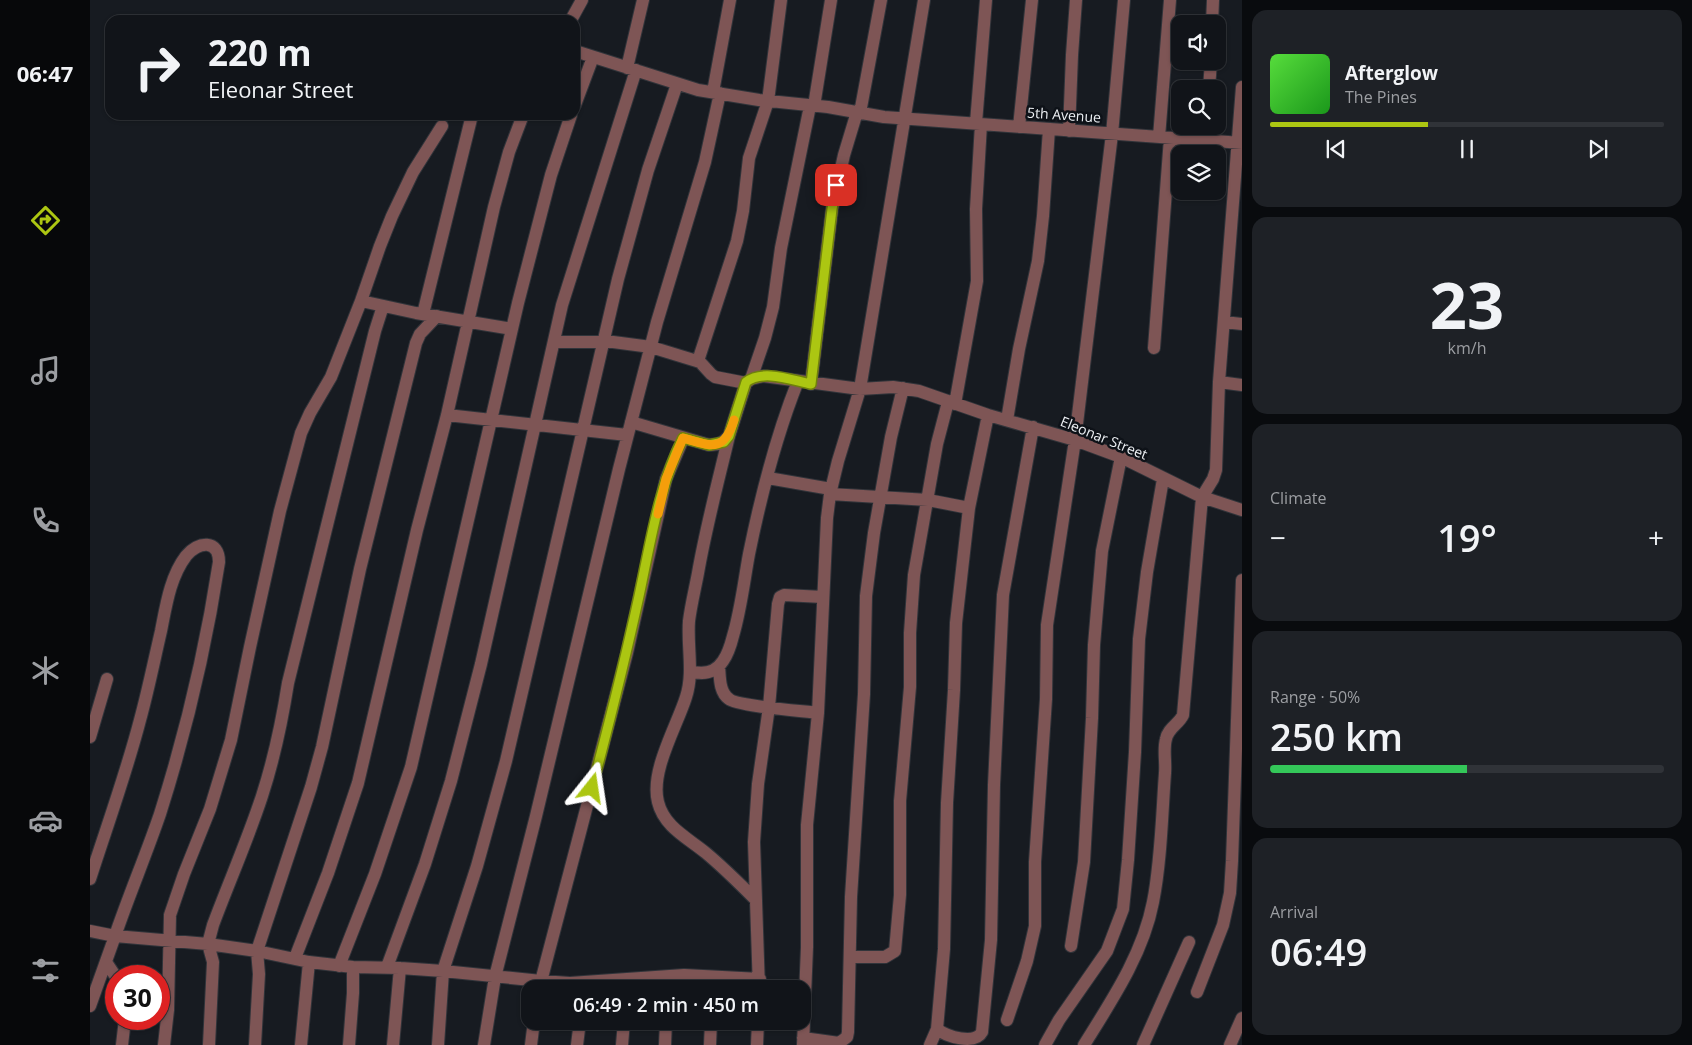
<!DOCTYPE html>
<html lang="en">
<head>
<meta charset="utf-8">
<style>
	:root { --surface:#111419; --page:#1e2126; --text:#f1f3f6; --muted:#9c9ea2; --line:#303338; --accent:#acc612 }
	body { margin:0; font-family:"Open Sans",sans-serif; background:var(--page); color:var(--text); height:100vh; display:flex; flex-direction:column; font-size:19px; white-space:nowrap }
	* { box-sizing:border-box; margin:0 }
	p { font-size:16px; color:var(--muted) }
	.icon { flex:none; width:28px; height:28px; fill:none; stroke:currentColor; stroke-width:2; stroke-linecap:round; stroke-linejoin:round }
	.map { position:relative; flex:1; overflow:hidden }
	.details { display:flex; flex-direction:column; gap:10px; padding:10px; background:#090b0e; width:450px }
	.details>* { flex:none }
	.top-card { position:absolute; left:15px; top:15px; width:475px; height:105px; border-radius:15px; box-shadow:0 1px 4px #0004,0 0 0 1px var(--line); background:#111419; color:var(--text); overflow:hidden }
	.tools { position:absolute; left:1081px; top:15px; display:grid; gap:10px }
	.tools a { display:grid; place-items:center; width:55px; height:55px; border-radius:10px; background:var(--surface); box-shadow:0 1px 4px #0004,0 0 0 1px var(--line); font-size:25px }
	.speed { position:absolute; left:15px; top:965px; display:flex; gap:10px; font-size:25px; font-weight:700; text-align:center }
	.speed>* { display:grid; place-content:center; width:65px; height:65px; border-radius:50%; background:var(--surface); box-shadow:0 1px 4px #0004,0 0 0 1px var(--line); line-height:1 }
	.speed .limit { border:8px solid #d22; background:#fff; color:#111 }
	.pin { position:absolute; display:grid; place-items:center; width:42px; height:42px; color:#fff; margin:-21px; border-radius:10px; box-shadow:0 2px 8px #0006 }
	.me { position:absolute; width:55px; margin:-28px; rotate:15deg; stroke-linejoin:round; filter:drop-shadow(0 0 4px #0008) }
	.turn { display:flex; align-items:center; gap:18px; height:105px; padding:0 20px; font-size:22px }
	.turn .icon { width:65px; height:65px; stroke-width:2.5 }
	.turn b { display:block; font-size:35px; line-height:42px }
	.big { font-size:38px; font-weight:600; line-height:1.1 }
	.details .widget { flex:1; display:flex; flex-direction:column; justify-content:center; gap:8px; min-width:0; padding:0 18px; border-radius:15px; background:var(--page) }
	.details .dial { align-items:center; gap:0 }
	.dial b { font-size:65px; line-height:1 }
	.song { display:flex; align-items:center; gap:15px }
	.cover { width:60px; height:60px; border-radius:8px; background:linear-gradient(135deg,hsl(110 70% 55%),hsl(120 70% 35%)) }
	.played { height:5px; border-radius:2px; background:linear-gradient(90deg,var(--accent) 40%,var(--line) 40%) }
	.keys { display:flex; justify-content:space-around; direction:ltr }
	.heat { display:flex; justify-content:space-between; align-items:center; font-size:28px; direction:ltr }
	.charge { height:8px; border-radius:4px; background:linear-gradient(90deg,#34c759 50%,var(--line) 0) }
	.trip { position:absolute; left:431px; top:980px; width:290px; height:50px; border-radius:15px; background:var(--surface); box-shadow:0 1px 4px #0004,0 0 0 1px var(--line); font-weight:600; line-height:50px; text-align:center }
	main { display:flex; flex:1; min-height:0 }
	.tab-bar { display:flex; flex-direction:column; width:90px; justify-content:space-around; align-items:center; background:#07080a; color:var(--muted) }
	.tab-bar .icon { width:35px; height:35px }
	.tab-bar .active { color:var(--accent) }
	.tab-bar b { font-size:22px; color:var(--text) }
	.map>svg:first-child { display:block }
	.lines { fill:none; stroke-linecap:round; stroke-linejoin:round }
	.minor-casing { stroke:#31343a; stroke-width:14 }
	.minor { stroke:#7e5555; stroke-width:12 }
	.route-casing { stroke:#70810c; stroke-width:12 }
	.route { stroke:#acc612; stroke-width:9 }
	.slow { stroke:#f59e0b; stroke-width:9 }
	.labels { text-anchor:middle; stroke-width:5; stroke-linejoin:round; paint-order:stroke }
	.street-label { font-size:14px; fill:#eceff3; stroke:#0e1218 }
</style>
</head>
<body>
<main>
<nav class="tab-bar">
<b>06:47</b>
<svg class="icon active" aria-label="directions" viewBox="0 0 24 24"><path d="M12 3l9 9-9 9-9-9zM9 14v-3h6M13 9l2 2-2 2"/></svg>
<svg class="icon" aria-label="music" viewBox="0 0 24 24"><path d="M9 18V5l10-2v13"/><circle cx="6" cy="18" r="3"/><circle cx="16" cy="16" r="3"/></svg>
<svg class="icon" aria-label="phone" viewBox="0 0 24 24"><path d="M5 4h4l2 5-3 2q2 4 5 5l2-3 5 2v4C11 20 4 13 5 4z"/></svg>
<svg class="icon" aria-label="climate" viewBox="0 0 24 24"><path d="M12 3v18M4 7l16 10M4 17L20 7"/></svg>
<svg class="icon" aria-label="car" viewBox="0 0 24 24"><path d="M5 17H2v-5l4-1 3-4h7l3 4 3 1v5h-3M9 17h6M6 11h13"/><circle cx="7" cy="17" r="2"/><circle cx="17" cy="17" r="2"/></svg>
<svg class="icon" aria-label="filters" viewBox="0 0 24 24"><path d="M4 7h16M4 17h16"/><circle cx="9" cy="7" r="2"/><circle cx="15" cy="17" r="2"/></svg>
</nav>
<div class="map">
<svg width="1152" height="1045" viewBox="0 0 1152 1045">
	<rect width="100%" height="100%" fill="#171b21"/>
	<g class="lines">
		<defs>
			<path id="minor" d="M481,20L492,0
				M1122,24L1123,0
				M485,51L608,90L669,100L738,107L794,117L1152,143
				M537,68L553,0
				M1119,89L1121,61
				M623,92L640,0
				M485,105L503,57
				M724,106L741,0
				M770,113L791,0
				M886,123L896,0
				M929,127L942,0
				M979,131L982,55L986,0
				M1069,137L1080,0
				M1117,141L1118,126
				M271,301L326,313L422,329
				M333,314L382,115
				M1134,322L1152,324
				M464,342H523L561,347L610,362L621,374L625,377L656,383
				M1064,348L1080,138
				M608,361L647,241L653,211L659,158L678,101L691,0
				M661,379L675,338L683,307L691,248L720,106
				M1129,382L1152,385
				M721,384L742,209L754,155L767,112
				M865,404L887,281L886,209L891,124
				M357,415L537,435
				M917,420L929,349L948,261L953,216L959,129
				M541,422L619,445L628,444L634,441L639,436L654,389L656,383L661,379L673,376L770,389L803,387L829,391L898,415L985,440L1031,457L1112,497L1123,479L1126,470L1129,382L1152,87
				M639,436C628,482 616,527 608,573C605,589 601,605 599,621C597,646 604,673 596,697C587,726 560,771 568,802C574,827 598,838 616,853C634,868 650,884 666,900
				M678,478L741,489
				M740,494L838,500L879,508
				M629,666C630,677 629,692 639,699C647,706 713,711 728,713
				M600,671C613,675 625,673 633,661C638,654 641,644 643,636C651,609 654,581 659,554C671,495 686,436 708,381
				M0,737L17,679
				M0,879C17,826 36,774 50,720C58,691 64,661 71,631C76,606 80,577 96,556C108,541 129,539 129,562C116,647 96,732 70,814C56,855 39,895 25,936L118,944L167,951L219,962L263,967L310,968L353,971L451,981L480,983L594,975L670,979
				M0,931L25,936L0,1006
				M981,946L994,862L1002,718L1004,645L1012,551L1031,457
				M761,957H795L805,951L810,895V801L820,687V633L824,575L847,444L858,402
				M205,958L238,873L268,783L327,530L357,415L404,207L419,152L433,115
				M16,962L26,977
				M249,966L285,874L321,767L428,303L461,175L481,115
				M297,967L335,864L361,781L391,664L472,305L546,70
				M449,989L537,653L576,479L593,439
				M669,989L664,842L668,784L679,707L688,604L690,597L694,595L733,597
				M1107,992L1133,925L1140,893L1142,861L1152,580
				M917,1020L937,961L945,926V862L956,699L957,625L985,440L1022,134L1034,0
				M847,1029C857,1037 885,1045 892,1032L901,940L904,785L913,595L943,427
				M713,1038L749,1043L757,1037L758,1032L761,897L774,694L776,596L784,533L801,437L813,388
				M32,1045L35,1019
				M74,1045L78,1010L80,915L94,874L120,809L141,740L160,647L190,511L211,433L220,413L241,377L271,301L290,246L302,216L323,172L352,126
				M119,1045L123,962L118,944L123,925C139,882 158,839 172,796C184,759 192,721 198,683L285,331L293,306
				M165,1045L169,974L167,951L221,787L232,747L270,569L326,343L330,334L347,316
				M211,1045L219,962
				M259,1045L263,993V967
				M303,1045L310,968
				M348,1045L353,971L387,866L416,761L528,279L558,170L587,84
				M394,1045L405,977L446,816L529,469L567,322L615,162L630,93
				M441,1045L444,1021
				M487,1045L490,1021
				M532,1045L534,1021
				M575,1045L576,1021
				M620,1045L621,1021
				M667,1045L668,1021
				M713,1045L717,947V825L728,713L737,518L740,494L748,461L770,389L834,0
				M840,1045L847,1029L854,949L857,803L864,690L866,623L879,508L898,415
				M955,1045L969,1020L1017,951L1033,909L1038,860L1045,752L1049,639L1057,572L1073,479
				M994,1045C1022,1000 1053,954 1063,902C1071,862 1072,814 1075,773C1076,761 1073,750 1076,739C1078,728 1089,724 1093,715L1112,497L1152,510
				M1053,1045L1099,942
				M1140,1045L1152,1018"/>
		</defs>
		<use href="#minor" class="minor-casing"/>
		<use href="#minor" class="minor"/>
	</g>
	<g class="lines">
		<defs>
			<path id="route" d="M502,788C519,724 535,660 549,596C560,545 569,485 593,438L619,445L634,442L639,436L642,426L656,382C673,369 701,380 721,384L742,209L746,185"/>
		</defs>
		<use href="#route" class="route-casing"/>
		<use href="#route" class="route"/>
		<path class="slow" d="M568,514L576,479L593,438C621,446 634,453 644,420"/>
	</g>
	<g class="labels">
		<g class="street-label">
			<text transform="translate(974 115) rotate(4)" y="5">5th Avenue</text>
			<text transform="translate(1014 438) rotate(22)" y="5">Eleonar Street</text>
		</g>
	</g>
</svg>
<div class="tools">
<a><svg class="icon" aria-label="sound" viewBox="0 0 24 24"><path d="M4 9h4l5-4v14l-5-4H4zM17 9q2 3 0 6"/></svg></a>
<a><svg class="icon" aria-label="search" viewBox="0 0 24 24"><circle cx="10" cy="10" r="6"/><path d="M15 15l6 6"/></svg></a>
<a><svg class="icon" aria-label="layers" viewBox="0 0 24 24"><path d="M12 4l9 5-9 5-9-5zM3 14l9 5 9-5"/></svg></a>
</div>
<div class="speed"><div class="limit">30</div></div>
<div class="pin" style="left:746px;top:185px;background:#d93025"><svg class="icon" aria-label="arrive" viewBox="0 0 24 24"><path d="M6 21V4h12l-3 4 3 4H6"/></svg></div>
<svg class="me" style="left:502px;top:788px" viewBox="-20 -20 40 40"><path d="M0-17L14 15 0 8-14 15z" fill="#acc612" stroke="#fff" stroke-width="4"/></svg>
<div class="trip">06:49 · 2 min · 450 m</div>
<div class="top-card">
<div class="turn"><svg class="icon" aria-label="right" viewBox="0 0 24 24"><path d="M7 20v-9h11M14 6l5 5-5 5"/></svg><div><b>220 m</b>Eleonar Street</div></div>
</div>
</div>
<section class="details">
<div class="widget">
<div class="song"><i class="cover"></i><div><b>Afterglow</b><p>The Pines</p></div></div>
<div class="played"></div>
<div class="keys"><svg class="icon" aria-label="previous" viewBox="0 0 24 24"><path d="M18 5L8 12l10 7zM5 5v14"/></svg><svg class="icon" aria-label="pause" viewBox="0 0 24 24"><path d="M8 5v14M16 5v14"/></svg><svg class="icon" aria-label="next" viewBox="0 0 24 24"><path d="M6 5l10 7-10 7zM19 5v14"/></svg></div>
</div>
<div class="widget dial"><b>23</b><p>km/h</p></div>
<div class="widget"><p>Climate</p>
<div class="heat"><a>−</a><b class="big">19°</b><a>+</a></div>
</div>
<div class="widget"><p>Range · 50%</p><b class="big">250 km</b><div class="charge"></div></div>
<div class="widget"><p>Arrival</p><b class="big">06:49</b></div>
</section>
</main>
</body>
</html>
